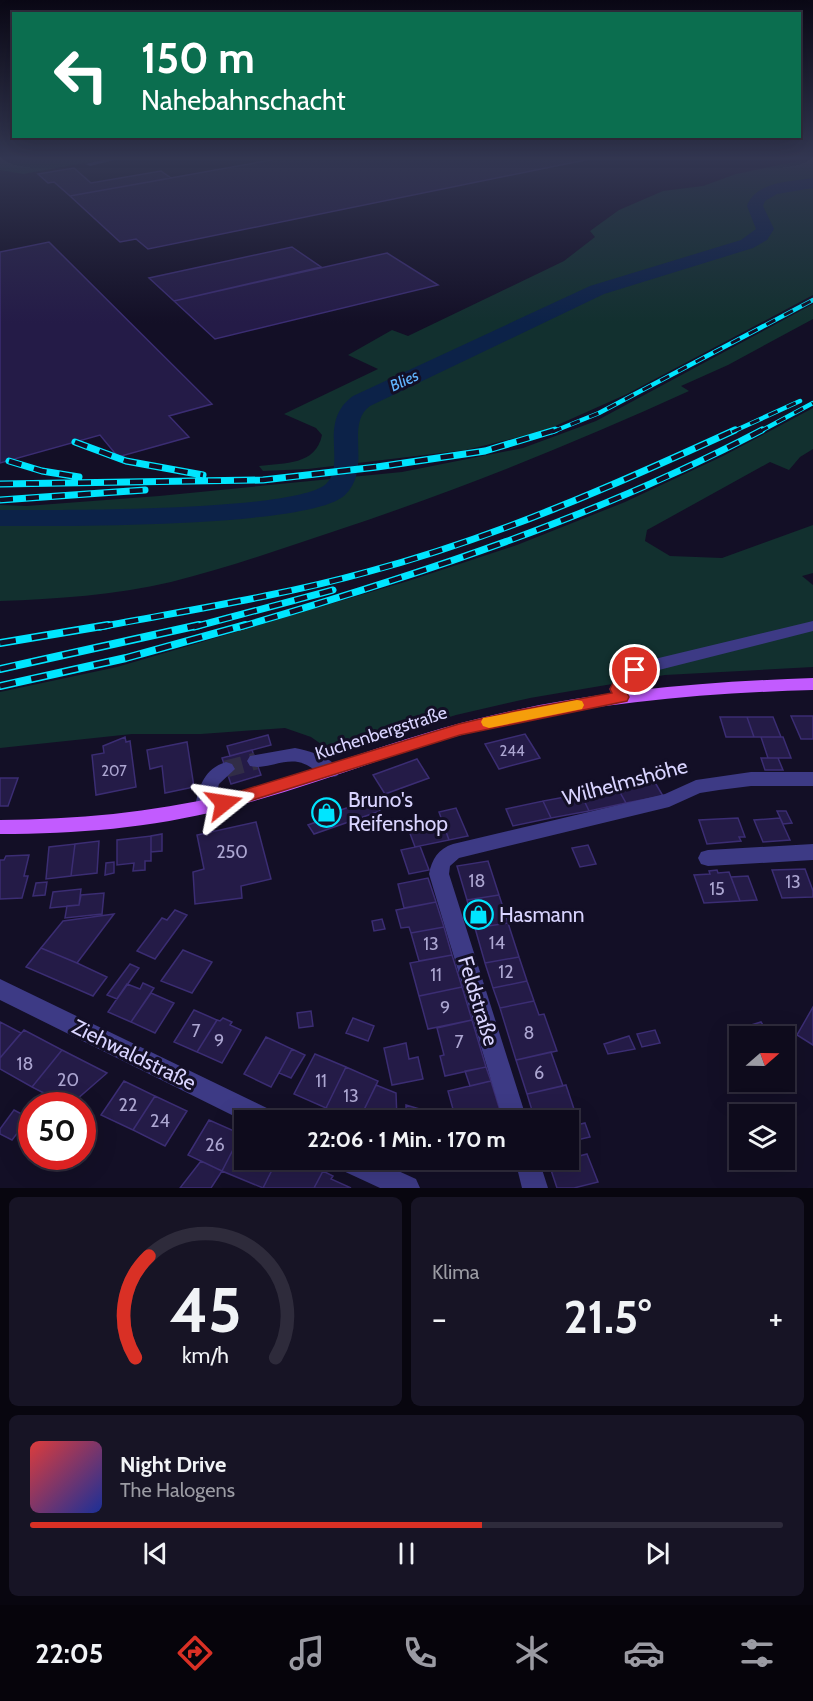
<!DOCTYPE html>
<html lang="de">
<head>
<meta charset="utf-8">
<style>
	:root { --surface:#0e0b1c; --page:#171425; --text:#f1f3f6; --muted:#9b9ba3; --line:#2e2b3b; --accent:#d93025 }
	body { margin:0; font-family:Cabin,sans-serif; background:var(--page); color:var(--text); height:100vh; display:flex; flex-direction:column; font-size:22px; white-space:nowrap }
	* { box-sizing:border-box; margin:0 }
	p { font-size:20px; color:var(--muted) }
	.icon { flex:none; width:33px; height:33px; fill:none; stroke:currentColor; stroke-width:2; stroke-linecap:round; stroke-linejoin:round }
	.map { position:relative; height:1188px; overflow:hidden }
	.sheet { display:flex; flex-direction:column; gap:9px; padding:9px; background:#08060f; flex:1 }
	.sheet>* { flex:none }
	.banner { position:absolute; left:12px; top:12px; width:789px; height:126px; border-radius:0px; box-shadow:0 6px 24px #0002,0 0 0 2px var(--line); background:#0b6e4f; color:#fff; overflow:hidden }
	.needle { width:39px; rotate:70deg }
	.buttons { position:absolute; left:729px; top:1026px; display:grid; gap:12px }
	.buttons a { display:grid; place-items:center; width:66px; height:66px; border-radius:0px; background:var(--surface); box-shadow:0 6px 24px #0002,0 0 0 2px var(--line); font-size:30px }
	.speed { position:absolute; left:18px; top:1092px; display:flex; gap:12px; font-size:30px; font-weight:700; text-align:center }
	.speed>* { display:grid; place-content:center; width:78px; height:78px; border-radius:50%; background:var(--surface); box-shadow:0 6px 24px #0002,0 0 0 2px var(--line); line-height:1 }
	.speed .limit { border:9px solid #d22; background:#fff; color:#111 }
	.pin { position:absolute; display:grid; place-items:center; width:51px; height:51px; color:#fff; margin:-26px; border:3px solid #fff; border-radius:50%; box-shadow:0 2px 6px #0007 }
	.me { position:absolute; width:66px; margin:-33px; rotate:75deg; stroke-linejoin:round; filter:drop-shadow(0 0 4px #0008) }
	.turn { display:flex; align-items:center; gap:21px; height:126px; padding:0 30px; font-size:27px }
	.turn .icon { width:78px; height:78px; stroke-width:2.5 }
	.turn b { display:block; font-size:42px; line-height:51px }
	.big { font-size:45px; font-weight:700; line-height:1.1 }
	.sheet .widget { flex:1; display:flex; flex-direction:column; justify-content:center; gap:9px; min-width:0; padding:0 21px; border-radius:9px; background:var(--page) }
	.sheet .dial { align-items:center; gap:0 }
	.dial svg { height:156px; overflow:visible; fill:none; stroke:var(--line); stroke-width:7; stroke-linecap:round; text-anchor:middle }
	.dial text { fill:var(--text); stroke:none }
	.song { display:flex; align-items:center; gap:18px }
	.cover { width:72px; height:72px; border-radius:9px; background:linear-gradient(135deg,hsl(0 70% 55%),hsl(230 70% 35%)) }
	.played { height:6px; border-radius:3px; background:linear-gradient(90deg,var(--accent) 60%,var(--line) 60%) }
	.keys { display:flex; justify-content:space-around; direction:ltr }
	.heat { display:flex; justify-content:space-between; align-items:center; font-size:33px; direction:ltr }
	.sheet .tiles { flex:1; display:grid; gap:9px; grid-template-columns:1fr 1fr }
	.widget:last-child { grid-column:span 2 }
	.trip { position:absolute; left:234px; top:1110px; width:345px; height:60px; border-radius:0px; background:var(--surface); box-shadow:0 6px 24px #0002,0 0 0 2px var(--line); font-weight:700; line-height:60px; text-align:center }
	.tabs { display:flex; height:96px; justify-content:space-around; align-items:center; background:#06040b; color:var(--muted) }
	.tabs .icon { width:42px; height:42px }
	.tabs .selected { color:var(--accent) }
	.tabs b { font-size:27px; color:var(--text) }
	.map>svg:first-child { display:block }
	.green { fill:#12302f }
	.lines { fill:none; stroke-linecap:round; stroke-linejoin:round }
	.river { fill:#0c2248; fill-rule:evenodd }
	.building { fill:#241b47; stroke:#3b2d73; stroke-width:1.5 }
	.minor-tunnel { stroke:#312d47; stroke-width:17; stroke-dasharray:17 9; stroke-linecap:butt }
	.minor { fill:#3d3a85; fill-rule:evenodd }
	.major { fill:#c25bff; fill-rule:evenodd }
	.rail-far2-casing { stroke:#00e5ff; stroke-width:4.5 }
	.rail-far1-casing { stroke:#00e5ff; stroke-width:7 }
	.rail-casing { stroke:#00e5ff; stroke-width:8 }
	.rail-far2 { stroke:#130f26; stroke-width:3; stroke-dasharray:10; stroke-linecap:butt }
	.rail-far1 { stroke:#130f26; stroke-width:4.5; stroke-dasharray:13; stroke-linecap:butt }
	.rail { stroke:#130f26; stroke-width:5; stroke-dasharray:16; stroke-linecap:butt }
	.route { fill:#d93025; stroke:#8d1f18; stroke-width:1.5 }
	.slow { fill:#f59e0b }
	.labels { text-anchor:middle; stroke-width:6; stroke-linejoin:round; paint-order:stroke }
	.number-label { font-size:15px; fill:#aca6d1 }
	.far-water-label { font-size:16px; font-style:italic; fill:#62b6ff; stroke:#130f26 }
	.street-label { font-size:18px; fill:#d9d4ff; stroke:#130f26 }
	.near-number-label { font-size:18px; fill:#aca6d1 }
	.near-street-label { font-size:21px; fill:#d9d4ff; stroke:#130f26 }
	.near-poi-label { font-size:21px; fill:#d9d4ff; stroke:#130f26; text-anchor:start }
</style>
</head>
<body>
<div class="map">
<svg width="813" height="1188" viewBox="0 0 813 1188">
	<rect width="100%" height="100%" fill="#130f26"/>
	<path class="green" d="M0,157H118L23,174L0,170Z
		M813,158V295L627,394L544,431L466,450L308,469L263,471L259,466C285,463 316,465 322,435L316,428L284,414L378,369L348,355L392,330L408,336L564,261L595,237L590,231L619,210L663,191L703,186L736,174Z
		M813,304V319L728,365L681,386L689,391C573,444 456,491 335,531C281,549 227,568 171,582C115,595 57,599 0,601V505L26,506L159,496L402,472L523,448L596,421Z
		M813,408V449L800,457L789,470L770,462L647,530L645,541L670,556L722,558L813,525V573L802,576L813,585V667L665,675L530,698L456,715L334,753L311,737L285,728L201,734H132L0,748V692L117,667L408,581L517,545L625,502L723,456Z"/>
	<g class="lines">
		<path class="river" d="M813,178V188L777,194L765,201L763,206L774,229L767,240L753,248L604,294L370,406C344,425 373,467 345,495C311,528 57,526 0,526V510C52,510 295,512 326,484C347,464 317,422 353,396L590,286L741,240L756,229L747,206C756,181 790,182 813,178Z"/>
	</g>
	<path class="building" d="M288,157H600L148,249L136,239L120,242L70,196Z
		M74,168L91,183L161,171L171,178L70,196L54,182L48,183L38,174Z
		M49,242L212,404L169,416L189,437L118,457L100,435L0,463V252Z
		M292,247L321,267L174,301L149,278Z
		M387,253L438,285L215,339L174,301Z
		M791,716H813V739H801Z
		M720,717H747L754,737H726Z
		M747,717H773L781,737H754Z
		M525,734L540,758L499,769L485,744Z
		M268,735L271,745L230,756L227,746Z
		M125,737L126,742L130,741L136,787L96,795L92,755L104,753L103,746Z
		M761,737H783L791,758H768Z
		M187,742L194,787L165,793L162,766L150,769L147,750Z
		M252,750L261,775L231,784L222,758Z
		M761,758H778L783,770H765Z
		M417,759L429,778L385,794L373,775Z
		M0,778H18L8,806H0Z
		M653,779L663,796L626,803L617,787Z
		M617,787L626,803L589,811L581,794Z
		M581,794L589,811L551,818L543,801Z
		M373,799L380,811L314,834L308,825L327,818L326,815Z
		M543,801L551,818L513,826L506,809Z
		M456,808L468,836L449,840L439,812Z
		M777,811H786L792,823L783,824Z
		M738,818L745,837H739L741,841L707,844L699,820Z
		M780,818L790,840L763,842L754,820Z
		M442,821L449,840L415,847L408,828Z
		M256,822L271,879L241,886L242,898L195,904L193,872L204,869L197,835Z
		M162,834V851L151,852V836Z
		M151,836V861H145V870L133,871L134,863L117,865V840Z
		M99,841L97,873L71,876L75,844Z
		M75,844L71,876L46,879L49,847Z
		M588,845L596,864L580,867L572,848Z
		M420,846L429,870L409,874L401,850Z
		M29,855L24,876H28L22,898L0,899V860H4L6,856Z
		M488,861L499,895L467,900L457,866Z
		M114,862V873L105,875L106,863Z
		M805,869L813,891V897L782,898L772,870Z
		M717,870L718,873L729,872L740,901L704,903L694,875L710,874L709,871Z
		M748,876L757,900L740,901L731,877Z
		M428,878L436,902L404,908L398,884Z
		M47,882L45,895L33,896L36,883Z
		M81,889L79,905L50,908L53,892Z
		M104,893L102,914L65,918L67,906L79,905L81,895Z
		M499,895L508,923L475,928L467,900Z
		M436,902L444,927L411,933L409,927L401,928L396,910Z
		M175,910L187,915L155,959L137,951L162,918L167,920Z
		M114,914L77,963L41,948L63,921Z
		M382,919L385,929L374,931L372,921Z
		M508,923L519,957L485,963L475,928Z
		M444,927L452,955L419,961L411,933Z
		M41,948L77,963L107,977L93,996L26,967Z
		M183,950L212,962L192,993L161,981Z
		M452,955L462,987L419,996L410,963Z
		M519,957L527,981L493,988L485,963Z
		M130,964L139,968L117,999L107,995Z
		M527,981L534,1001L500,1008L493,988Z
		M143,983L154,988L131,1022L108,1012L127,984L140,989Z
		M462,987L472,1020L428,1029L419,996Z
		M151,993L174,1003L155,1033L131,1022Z
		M534,1001L539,1015L544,1014L557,1051L516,1060L500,1008Z
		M813,1007V1045L797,1035Z
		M194,1010L217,1020L197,1052L174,1042Z
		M311,1011L313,1026L299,1028L297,1013Z
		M223,1018L232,1022L230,1025L241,1030L222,1063L197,1052L217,1020L220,1021Z
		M353,1018L374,1026L368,1041L346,1033Z
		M472,1020L486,1067L445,1076L440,1056L444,1055L437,1028Z
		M0,1022L21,1033L0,1058Z
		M761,1022L770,1036H751L745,1027Z
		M24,1030L62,1050L32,1087L0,1069V1058Z
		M655,1030L660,1043L642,1047L637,1034Z
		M629,1036L635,1049L608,1054L604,1044Z
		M266,1037L292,1049L271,1087L244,1074Z
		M406,1043L409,1059L418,1057L423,1079L392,1085L384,1048Z
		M292,1049L305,1055L291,1078L279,1073Z
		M62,1050L107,1073L69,1106L32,1087Z
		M551,1052L563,1086L527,1094L516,1060Z
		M315,1054L346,1067L326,1108L294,1094Z
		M346,1067L378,1081L359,1120L326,1108Z
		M486,1067L491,1081L470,1086L465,1071Z
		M124,1081L155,1096L133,1130L101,1115Z
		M491,1081L503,1120H456L448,1091Z
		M376,1085L396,1093L397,1120H359Z
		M566,1085L579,1124L568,1127V1120H535L527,1094Z
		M155,1096L187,1111L165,1146L133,1130Z
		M406,1105L447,1117V1120H406Z
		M14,1110L29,1118L12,1140L0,1134V1129Z
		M209,1120L241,1134L222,1171L188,1155Z
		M585,1123L590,1137L568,1142V1127Z
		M241,1134L244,1136V1160H277L263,1188L222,1171Z
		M587,1154L598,1182L574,1188H557L549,1164Z
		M277,1160H298L323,1171L314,1188H263Z
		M201,1161L222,1171L211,1188H180Z
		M323,1171L333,1176L331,1179L351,1188H314Z"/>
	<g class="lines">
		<path class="minor-tunnel" d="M226,769L256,761"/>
		<path class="minor" d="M113,157H127L90,166L86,164Z
			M813,621V631L643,674L626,687L629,697L627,701H615L609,689L622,671L642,662Z
			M295,748C310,751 332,757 340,771L337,776C322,780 312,764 298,762C282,759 265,770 250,766L247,761L250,756Z
			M226,762L232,764L235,769L219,784L211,812L204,814L197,812L195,807C199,786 204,769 226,762Z
			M751,772H813V786H751L719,790L700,793L669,807L459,858L450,866L449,874L527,1120H503L429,874C432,859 438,849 453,844L665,794L696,780Z
			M813,844V860L708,866L701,864L698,858L701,852L708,850Z
			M0,979L275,1112L279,1120L244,1121L0,1000Z
			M336,1160H374L416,1179L420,1188H380L339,1169Z
			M515,1160H539L548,1188H522Z"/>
		<path class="major" d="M813,678V690C701,693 589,703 480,730C394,752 311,787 225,809C151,828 76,834 0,834V820C76,819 151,813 225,795C311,774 394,739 481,718C590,691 701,682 813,678Z"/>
		<defs>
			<path id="rail-far2" d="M552,432L599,413L813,300
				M732,432L800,401
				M759,432L813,403"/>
			<path id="rail-far1" d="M75,442L126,461L203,475
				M9,461L42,471L79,477
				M0,484L263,480L377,467L485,451L555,430
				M0,500L145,490
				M100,627C189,610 280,596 367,572C495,538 615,485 735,430
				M194,627L333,590
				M240,627C418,575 597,517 762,430"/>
			<path id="rail" d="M0,643L108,625
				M0,669L199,625
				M0,686L126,658L245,625"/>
		</defs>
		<use href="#rail-far2" class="rail-far2-casing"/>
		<use href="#rail-far1" class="rail-far1-casing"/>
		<use href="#rail" class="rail-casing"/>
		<use href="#rail-far2" class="rail-far2"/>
		<use href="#rail-far1" class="rail-far1"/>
		<use href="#rail" class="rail"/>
	</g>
	<linearGradient id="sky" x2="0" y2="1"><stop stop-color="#0a0815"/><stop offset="0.49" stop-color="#333752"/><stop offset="1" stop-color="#333752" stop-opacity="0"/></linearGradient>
	<rect width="813" height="323" fill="url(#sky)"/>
	<path class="route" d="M635,665L643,670L628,682L625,689L629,697L627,701L460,735L224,809L218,807L215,803L218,798L459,724L514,711L612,693L610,689L617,675Z"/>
	<path class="slow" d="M577,700L582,701L584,705L582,709L489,728L483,726L481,722L483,718L489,717Z"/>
	<defs>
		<symbol id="shop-ring" viewBox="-11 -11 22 22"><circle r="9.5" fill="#130f26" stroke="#00e5ff" stroke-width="1.5"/><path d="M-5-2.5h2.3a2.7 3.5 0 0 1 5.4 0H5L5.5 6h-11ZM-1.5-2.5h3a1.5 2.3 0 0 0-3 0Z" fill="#00e5ff"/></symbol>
	</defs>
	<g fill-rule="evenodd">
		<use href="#shop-ring" x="310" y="796" width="33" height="33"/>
		<use href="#shop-ring" x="462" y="898" width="33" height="33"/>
	</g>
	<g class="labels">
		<g class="number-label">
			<text x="512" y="756">244</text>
			<text x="114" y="776">207</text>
		</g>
		<g class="far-water-label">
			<text transform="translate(404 380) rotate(-25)" y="6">Blies</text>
		</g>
		<g class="street-label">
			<text transform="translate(381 733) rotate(-18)" y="6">Kuchenbergstraße</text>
		</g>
		<g class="near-number-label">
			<text x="232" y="858">250</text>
			<text x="477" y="887">18</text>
			<text x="793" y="888">13</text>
			<text x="717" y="895">15</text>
			<text x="497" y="949">14</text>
			<text x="431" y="950">13</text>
			<text x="506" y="978">12</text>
			<text x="436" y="981">11</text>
			<text x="445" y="1014">9</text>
			<text x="196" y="1037">7</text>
			<text x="529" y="1039">8</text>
			<text x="219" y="1047">9</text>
			<text x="459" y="1048">7</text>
			<text x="25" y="1070">18</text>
			<text x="539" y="1079">6</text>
			<text x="68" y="1086">20</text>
			<text x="321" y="1087">11</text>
			<text x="351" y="1102">13</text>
			<text x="128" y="1111">22</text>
			<text x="160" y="1127">24</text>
			<text x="215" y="1151">26</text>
		</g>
		<g class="near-street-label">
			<text transform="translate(625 782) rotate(-15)" y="7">Wilhelmshöhe</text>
			<text transform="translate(478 1001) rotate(73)" y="7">Feldstraße</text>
			<text transform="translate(134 1055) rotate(26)" y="7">Ziehwaldstraße</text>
		</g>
		<g class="near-poi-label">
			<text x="348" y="807">Bruno's<tspan x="348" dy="24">Reifenshop</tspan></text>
			<text x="499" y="922">Hasmann</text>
		</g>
	</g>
</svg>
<div class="buttons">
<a><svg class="needle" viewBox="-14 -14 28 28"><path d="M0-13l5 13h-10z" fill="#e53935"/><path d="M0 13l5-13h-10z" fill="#9b9ba3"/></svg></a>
<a><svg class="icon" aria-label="layers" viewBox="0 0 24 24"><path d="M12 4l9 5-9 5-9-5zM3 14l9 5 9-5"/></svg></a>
</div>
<div class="speed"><div class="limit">50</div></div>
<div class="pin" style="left:635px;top:670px;background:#d93025"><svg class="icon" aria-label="arrive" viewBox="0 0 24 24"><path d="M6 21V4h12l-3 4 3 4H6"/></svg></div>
<svg class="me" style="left:224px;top:803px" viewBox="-20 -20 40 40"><path d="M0-17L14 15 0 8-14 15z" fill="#d93025" stroke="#fff" stroke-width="4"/></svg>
<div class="trip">22:06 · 1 Min. · 170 m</div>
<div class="banner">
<div class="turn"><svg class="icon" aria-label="left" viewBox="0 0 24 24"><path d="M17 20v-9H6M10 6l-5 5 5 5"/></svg><div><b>150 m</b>Nahebahnschacht</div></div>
</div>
</div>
<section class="sheet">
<div class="tiles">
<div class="widget dial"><svg viewBox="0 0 100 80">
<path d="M14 69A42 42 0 1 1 86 69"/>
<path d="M14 69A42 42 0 0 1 21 17" stroke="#d93025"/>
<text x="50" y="56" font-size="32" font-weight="700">45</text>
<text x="50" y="72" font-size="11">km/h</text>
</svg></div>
<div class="widget"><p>Klima</p>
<div class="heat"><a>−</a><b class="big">21.5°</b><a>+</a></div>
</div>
<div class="widget">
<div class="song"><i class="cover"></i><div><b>Night Drive</b><p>The Halogens</p></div></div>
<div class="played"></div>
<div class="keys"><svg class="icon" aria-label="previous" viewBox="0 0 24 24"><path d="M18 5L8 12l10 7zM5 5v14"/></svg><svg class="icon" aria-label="pause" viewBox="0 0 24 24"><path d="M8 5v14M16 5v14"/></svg><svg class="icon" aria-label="next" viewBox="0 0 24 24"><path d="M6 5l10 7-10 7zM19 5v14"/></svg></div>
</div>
</div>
</section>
<nav class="tabs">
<b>22:05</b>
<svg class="icon selected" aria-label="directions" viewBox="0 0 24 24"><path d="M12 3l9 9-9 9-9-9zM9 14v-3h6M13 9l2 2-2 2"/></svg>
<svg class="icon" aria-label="music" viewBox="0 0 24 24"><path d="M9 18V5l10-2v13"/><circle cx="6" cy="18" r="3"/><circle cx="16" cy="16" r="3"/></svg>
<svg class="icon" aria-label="phone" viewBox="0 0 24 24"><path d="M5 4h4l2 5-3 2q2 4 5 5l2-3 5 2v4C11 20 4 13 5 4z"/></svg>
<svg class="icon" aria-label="climate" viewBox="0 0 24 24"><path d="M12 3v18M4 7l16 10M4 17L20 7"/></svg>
<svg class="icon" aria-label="car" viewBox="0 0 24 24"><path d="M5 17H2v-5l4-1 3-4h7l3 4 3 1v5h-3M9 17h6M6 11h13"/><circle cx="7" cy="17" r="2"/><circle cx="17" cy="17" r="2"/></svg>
<svg class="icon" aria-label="filters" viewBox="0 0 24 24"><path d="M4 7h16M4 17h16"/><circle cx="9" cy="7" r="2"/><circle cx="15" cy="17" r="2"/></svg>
</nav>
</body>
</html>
